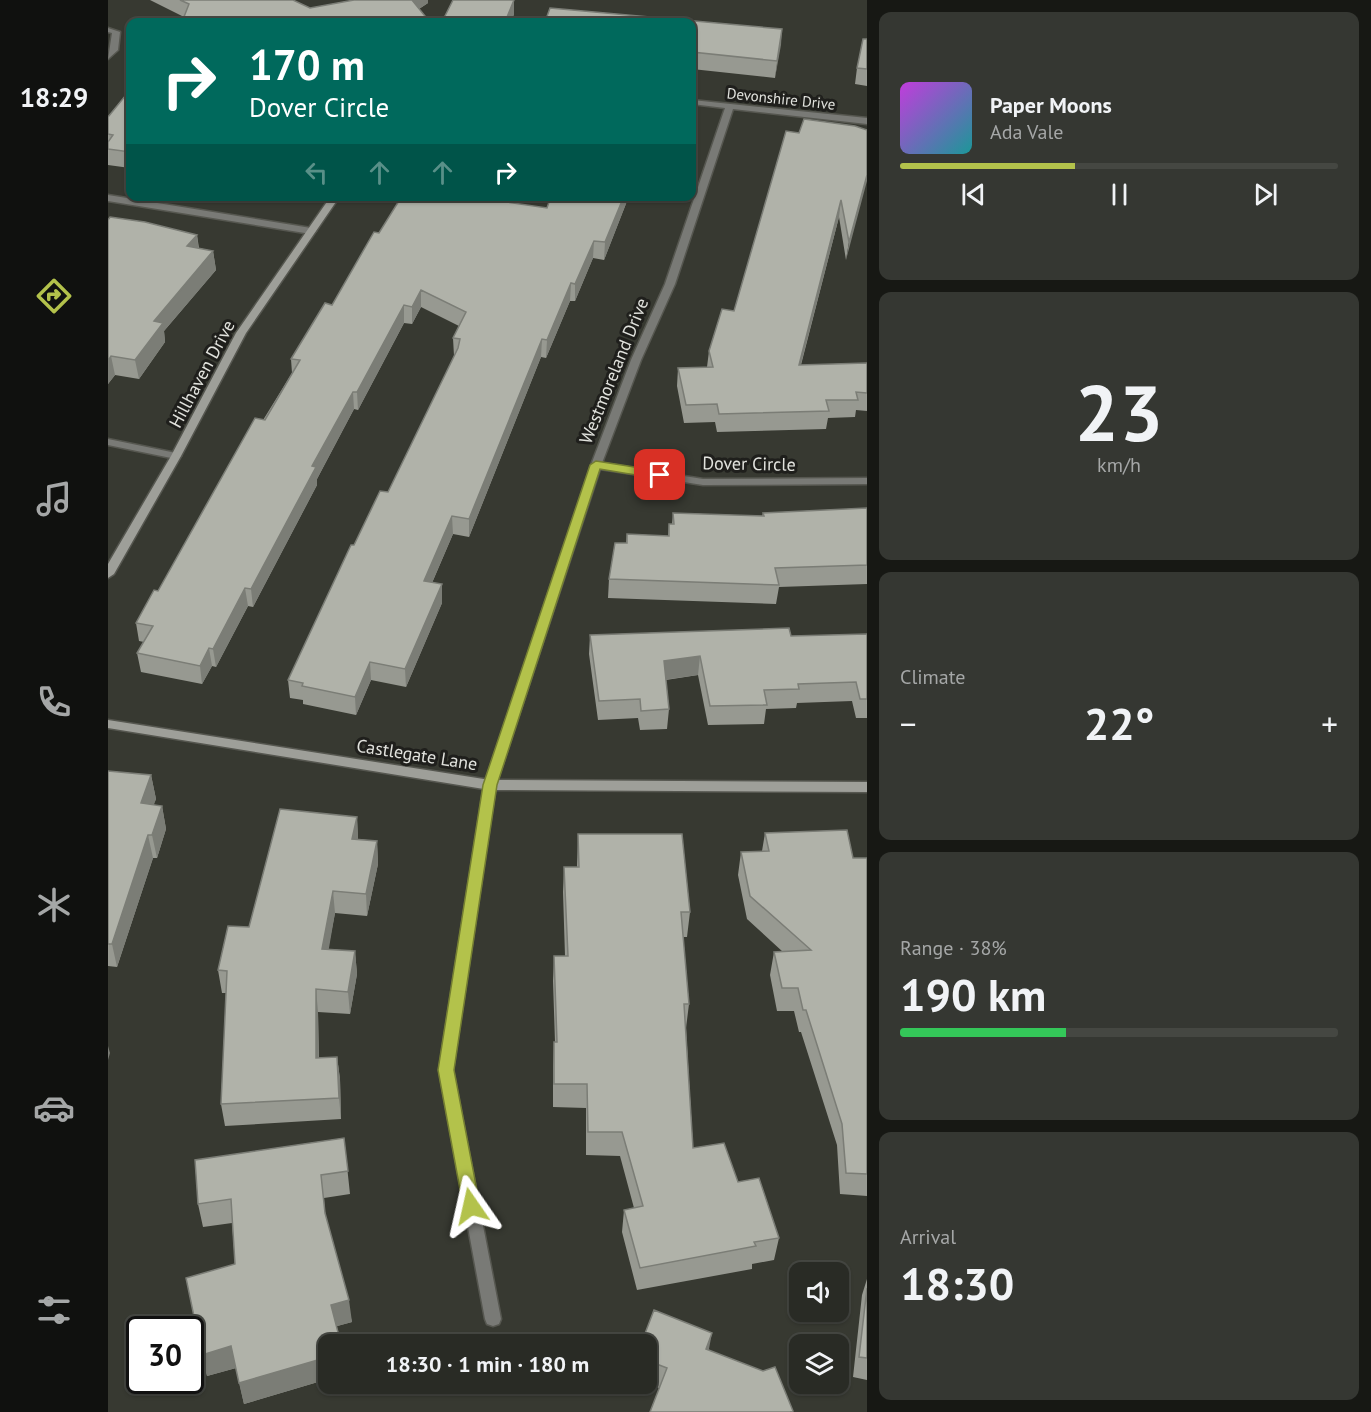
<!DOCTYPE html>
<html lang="en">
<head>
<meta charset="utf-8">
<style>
	:root { --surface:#292b25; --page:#353732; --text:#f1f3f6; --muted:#a5a7a7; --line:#454742; --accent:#b3c24b }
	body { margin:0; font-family:"PT Sans",sans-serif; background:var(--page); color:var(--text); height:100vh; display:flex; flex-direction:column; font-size:22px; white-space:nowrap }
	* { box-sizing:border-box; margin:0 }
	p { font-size:20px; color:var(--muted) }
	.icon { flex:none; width:33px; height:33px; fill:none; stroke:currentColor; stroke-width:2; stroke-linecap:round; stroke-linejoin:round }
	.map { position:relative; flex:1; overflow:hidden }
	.details { display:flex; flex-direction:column; gap:12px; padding:12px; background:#171814; width:504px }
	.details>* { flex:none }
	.banner { position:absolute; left:18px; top:18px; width:570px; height:183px; border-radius:12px; box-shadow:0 2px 4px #0004,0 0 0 2px var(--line); background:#00695c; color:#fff; overflow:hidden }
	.fabs { position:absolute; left:681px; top:1262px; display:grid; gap:12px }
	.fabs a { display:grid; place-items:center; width:60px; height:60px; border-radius:12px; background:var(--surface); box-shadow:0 2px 4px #0004,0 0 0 2px var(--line); font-size:30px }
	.speed { position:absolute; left:18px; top:1316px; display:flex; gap:12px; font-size:30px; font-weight:700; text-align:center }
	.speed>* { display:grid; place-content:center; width:78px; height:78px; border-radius:50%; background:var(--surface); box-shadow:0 2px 4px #0004,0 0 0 2px var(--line); line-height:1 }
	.speed .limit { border:3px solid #111; border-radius:9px; background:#fff; color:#111 }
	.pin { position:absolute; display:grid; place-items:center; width:51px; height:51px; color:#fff; margin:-26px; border-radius:12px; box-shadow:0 3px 9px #0006 }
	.me { position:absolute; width:66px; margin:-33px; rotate:349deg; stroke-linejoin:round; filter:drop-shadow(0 0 4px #0008) }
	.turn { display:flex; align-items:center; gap:21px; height:126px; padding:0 24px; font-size:27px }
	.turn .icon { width:78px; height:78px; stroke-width:2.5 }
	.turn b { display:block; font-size:42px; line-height:51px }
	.lanes { display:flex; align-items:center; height:57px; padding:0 24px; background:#0003; justify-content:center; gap:30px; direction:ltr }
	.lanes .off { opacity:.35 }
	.big { font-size:45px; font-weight:700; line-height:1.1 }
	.details .card { flex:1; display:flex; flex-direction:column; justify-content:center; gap:9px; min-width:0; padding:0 21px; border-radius:12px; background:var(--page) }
	.details .dial { align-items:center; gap:0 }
	.dial b { font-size:78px; line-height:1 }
	.song { display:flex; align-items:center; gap:18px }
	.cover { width:72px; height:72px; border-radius:9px; background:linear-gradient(135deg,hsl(290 70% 55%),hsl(180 70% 35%)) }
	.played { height:6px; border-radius:3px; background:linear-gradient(90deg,var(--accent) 40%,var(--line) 40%) }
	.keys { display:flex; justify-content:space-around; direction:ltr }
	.heat { display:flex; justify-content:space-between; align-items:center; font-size:33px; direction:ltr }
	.charge { height:9px; border-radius:4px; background:linear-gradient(90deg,#34c759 38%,var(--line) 0) }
	.trip { position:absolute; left:210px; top:1334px; width:339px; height:60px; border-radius:12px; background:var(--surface); box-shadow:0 2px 4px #0004,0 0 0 2px var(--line); font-weight:700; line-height:60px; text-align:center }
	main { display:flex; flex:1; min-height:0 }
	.menu { display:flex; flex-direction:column; width:108px; justify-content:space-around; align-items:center; background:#10110f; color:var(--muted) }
	.menu .icon { width:42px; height:42px }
	.menu .selected { color:var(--accent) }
	.menu b { font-size:27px; color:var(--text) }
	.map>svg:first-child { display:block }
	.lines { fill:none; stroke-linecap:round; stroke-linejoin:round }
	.street-casing { stroke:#565750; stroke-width:3 }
	.secondary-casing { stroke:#565750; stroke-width:3 }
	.street { fill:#797a76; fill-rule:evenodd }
	.secondary { fill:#9e9f99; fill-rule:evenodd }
	.wall { fill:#979991 }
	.shaded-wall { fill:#7b7d76 }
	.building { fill:#b0b2a9; stroke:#7b7d76; stroke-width:1.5 }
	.route { fill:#b3c24b; stroke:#747e31; stroke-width:1.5 }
	.labels { text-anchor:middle; stroke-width:6; stroke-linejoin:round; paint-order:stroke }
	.far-street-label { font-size:15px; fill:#e1e2dd; stroke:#1f1f1c }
	.street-label { font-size:18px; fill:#e1e2dd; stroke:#1f1f1c }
</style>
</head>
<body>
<main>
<nav class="menu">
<b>18:29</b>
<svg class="icon selected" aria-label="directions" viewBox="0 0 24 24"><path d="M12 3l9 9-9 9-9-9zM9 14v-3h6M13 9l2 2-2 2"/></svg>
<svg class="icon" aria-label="music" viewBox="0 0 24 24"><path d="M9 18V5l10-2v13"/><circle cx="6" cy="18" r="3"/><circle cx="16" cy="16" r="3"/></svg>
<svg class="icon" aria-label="phone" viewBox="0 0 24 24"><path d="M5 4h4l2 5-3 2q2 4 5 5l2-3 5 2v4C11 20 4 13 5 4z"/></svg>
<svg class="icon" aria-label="climate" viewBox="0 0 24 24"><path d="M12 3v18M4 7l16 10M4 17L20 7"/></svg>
<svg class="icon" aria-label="car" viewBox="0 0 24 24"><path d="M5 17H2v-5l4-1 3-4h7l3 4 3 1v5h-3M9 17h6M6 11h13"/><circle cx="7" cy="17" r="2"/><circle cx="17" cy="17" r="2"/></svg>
<svg class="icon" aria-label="filters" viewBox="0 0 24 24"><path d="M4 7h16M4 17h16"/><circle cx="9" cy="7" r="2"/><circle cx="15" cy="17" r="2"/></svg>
</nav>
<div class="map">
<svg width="759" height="1412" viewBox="0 0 759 1412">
	<rect width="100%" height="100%" fill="#373931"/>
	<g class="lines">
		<defs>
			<path id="street" d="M0,28L12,32L10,50L0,59L4,33L0,32Z
				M584,100L759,118V124L625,109L567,284L533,360L494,463L595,479L759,478V484L595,485L492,469L388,785L345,1070L393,1319L391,1324L385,1326L379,1324L377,1319L331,1070L376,785L483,465L523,360L557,284L617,108L584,104Z
				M0,195L203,228L208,231L203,234L0,201Z
				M0,439L68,453L73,456L68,459L0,445Z"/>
			<path id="secondary" d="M223,196H232L138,333L73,456L6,574L0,578V564L63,456L128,333Z
				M0,720L382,780L759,782V792L382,790L0,728Z"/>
		</defs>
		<use href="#street" class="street-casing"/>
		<use href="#secondary" class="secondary-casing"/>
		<use href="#street" class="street"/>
		<use href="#secondary" class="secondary"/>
	</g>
	<path class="wall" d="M42,0H185L202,8L246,0H320V3L311,9L321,22H74L76,17Z
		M584,22L674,29L667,78L584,69Z
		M759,39V86L747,84L749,68Z
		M22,90V168L0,165V117Z
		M759,130L738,260L731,217L693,365L759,363V411L748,410L747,417L720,418L718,429L609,432L607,422L576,423L569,386L570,368L599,367L601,351L626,311L691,133Z
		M443,196H521L496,260L485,258L467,301H462L438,358L433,357L361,537L345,534L324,583L334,603L298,687L263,680L248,715L195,704V700L182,698L180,680L246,545L280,492L304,444L346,356L345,338L351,326L313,307L304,324L296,323L250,410L246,409L209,479V485L145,607L140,606L108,667L104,666L94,684L33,672L29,653L36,642L31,641L28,623L50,591L184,373L183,359L224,305L271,233L373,199L439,208Z
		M0,220L89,235L91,248L105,251L108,270L56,331L57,342L31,379L7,375L0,384Z
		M759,508V584L671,587L668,604L500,598L501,579L518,543L519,534L560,536L561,524H564L565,513L654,516L655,513Z
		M759,634V718H748L744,701L689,703L688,708L658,709L656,724L600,725L590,675L558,680L561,709L559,729L532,730L530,718L490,720L481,654L482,635L683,636Z
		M0,771L43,775L48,799L45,805L54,806L58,829L49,858H45L9,967L0,966Z
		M249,817L250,839L269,841L270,864L259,916L227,913L220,949L247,951L249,974L242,1014L210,1012L211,1058L229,1057L232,1079L233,1119L117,1126L113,1104L118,993H114L110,970L141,927Z
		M657,833L745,858H759V1196L732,1194L729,1145L693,1032H691L686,1011H669L662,975L666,952H675L639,919L630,875L633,852L654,851Z
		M470,834L582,912L579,937H575L581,1004L578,1028L585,1148L630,1182L671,1238L666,1260L644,1264V1269L529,1290L514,1232L516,1210L526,1208L512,1156L478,1155V1108L445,1107V1066L446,1042H447L445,981L446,956H457L455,892L456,867H469Z
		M236,1138L242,1194L216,1198L217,1215L244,1322L229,1326L220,1344V1379L136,1404L128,1368L99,1376L94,1355L127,1264L124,1223L95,1227L90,1204Z
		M759,1279V1380L745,1377L754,1295Z
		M538,1344L600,1350L685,1411L551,1388L538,1383Z"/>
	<path class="shaded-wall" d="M303,0H320V3L303,14Z
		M406,0V15L403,22H397Z
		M276,17V22H269Z
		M674,29L673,45L667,78L669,61Z
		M759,175V181L738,260L741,242Z
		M516,196H521L496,260L497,242Z
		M733,200L731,217L688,383L691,365Z
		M89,235L91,253L79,246Z
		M486,241L485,258L467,301V284Z
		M105,251L108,270L56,331L57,342L31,379L27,360L46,321Z
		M463,283L462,301L438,358L439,340Z
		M313,290V307L304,324V307Z
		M296,305V323L250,410L249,392Z
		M434,339L433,357L361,537V519Z
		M3,356L7,375L0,384V361Z
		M245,392L246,409L209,479V485L145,607L143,589L204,466Z
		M344,516L345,534L317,599L316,581Z
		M334,584V603L298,687L297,669Z
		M137,588L140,606L108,667L105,649Z
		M101,648L104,666L94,684L92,666Z
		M592,656L590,675L555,680L556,661Z
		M262,662L263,680L248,715L247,697Z
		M43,775L48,799L38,827L33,803Z
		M54,806L58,829L49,858L44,835Z
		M249,817L250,840L244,839Z
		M40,835L45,858L9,967L4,944Z
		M269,841L270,864L259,916L258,894Z
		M225,891L227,913L217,971L214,949Z
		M247,951L249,974L242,1014L240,992Z
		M208,989L210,1012L211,1080L208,1058Z
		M0,1046L2,1053L0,1060Z
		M229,1057L232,1079L233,1119L231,1098Z
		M241,1300L244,1322L226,1327L223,1305Z
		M604,1333L600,1354L598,1349Z
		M123,1346L128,1368L99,1376L94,1355Z
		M220,1357V1379L136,1404L131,1383Z"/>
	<path class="building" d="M72,0H185L202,8L246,0H304L321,21L314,22H280L276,17L269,22H74L81,4Z
		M345,0H406L397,22H334Z
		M442,8L674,29L669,61L584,52V22H437Z
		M755,39H759V69L749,68Z
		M22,90V152L0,149V142L5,135L0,134V117Z
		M696,119L747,126L759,130V175L741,242L733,200L691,365L759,363V393L748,392L750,400H718L721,411L611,414L609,404L578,405L570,368L605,367L601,351L614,309L626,311L678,131L691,133Z
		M294,196H366L365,197L439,208L443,196H516L497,242L486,241L467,284L463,283L439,340L434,339L361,519L344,516L316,581L334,584L297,669L262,662L247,697L194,686L195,683L180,680L243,545H246L272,491L280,492L350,348L352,339L345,338L358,312L313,290L304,307L296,305L249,392H245L204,466L208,467L143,589L137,588L105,649L101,648L92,666L29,653L45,626L28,623L46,590L50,591L147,418L157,420L192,360L183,359L217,303L224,305L266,232L271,233Z
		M2,217L37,222L89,235L79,246L105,251L46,321L55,323L27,360L3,356L0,361V220Z
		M759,508V565L667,568L671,585L501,579L507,543H519V534L561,536V524H566L565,513L656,516L655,513Z
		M681,628L683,636L759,634V699H752L748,682L690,684L691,689L656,690L659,705L602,706L592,656L556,661L561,709L533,711L532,699L491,701L482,635Z
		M0,771L43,775L33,803L54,806L44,835H40L4,944H0Z
		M172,809L249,817L244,839L269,841L258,894L225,891L214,949L247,951L240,992L208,989V1058L229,1057L231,1098L113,1104L119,971L110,970L120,926L141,927Z
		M739,830L745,858H759V1174L738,1173L734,1124L698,1010H695L690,988H674L666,952L703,950L642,896L633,852L661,851L657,833Z
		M470,834H574L582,912H573L581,1004H576L585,1148L616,1143L630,1182L651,1178L671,1238L646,1242L648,1246L532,1268L516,1210L535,1206L514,1132H480L479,1084H446V1042H449L446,956H460L456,867H471Z
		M236,1138L240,1171L213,1175L217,1213L241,1300L223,1305L233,1344H220V1357L131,1383L123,1346L94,1355L78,1278L127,1264L123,1199L90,1204L87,1160Z
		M759,1288V1358L751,1357Z
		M546,1310L604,1333L598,1349L655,1371L667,1367L685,1411L682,1412H542L559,1368L538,1360V1344H533Z"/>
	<path class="route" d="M488,461L552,471L558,475L552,479L492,469L389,785L346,1070L372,1206L370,1212L363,1214L357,1212L355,1206L330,1070L375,785L482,465Z"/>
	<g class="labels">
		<g class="far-street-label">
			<text transform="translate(673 99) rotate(6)" y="5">Devonshire Drive</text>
		</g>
		<g class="street-label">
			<text transform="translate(506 371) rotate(-68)" y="6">Westmoreland Drive</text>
			<text transform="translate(94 374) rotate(-62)" y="6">Hillhaven Drive</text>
			<text transform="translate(641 464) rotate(1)" y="6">Dover Circle</text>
			<text transform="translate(309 755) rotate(9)" y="6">Castlegate Lane</text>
		</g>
	</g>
</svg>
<div class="fabs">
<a><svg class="icon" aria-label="sound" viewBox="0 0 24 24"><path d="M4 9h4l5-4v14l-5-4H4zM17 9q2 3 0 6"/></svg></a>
<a><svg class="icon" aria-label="layers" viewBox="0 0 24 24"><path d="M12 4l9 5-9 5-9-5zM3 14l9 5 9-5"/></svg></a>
</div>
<div class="speed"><div class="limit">30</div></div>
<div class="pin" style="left:552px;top:475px;background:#d93025"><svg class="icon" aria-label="arrive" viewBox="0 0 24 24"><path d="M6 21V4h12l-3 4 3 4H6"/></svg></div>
<svg class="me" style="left:363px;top:1206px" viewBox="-20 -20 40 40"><path d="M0-17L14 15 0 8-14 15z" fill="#b3c24b" stroke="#fff" stroke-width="4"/></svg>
<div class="trip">18:30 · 1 min · 180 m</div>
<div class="banner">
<div class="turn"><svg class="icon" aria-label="right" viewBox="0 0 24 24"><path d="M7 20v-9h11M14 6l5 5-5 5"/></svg><div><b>170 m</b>Dover Circle</div></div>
<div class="lanes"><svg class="icon off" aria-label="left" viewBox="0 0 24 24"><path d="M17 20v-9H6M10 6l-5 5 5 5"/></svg><svg class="icon off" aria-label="ahead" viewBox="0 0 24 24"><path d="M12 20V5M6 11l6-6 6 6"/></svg><svg class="icon off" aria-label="ahead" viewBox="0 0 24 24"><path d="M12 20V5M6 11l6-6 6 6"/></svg><svg class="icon" aria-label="right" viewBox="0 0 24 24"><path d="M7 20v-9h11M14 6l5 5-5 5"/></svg></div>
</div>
</div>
<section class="details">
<div class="card">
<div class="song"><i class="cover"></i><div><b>Paper Moons</b><p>Ada Vale</p></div></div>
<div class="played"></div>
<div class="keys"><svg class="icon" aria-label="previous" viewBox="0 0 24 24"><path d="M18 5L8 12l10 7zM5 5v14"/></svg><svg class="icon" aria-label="pause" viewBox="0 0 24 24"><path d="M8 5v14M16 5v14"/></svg><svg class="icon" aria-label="next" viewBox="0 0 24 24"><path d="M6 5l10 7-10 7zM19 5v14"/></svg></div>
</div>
<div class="card dial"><b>23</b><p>km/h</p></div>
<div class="card"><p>Climate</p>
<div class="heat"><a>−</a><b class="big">22°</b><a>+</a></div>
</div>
<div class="card"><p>Range · 38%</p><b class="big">190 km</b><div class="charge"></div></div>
<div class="card"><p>Arrival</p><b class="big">18:30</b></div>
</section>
</main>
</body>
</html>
